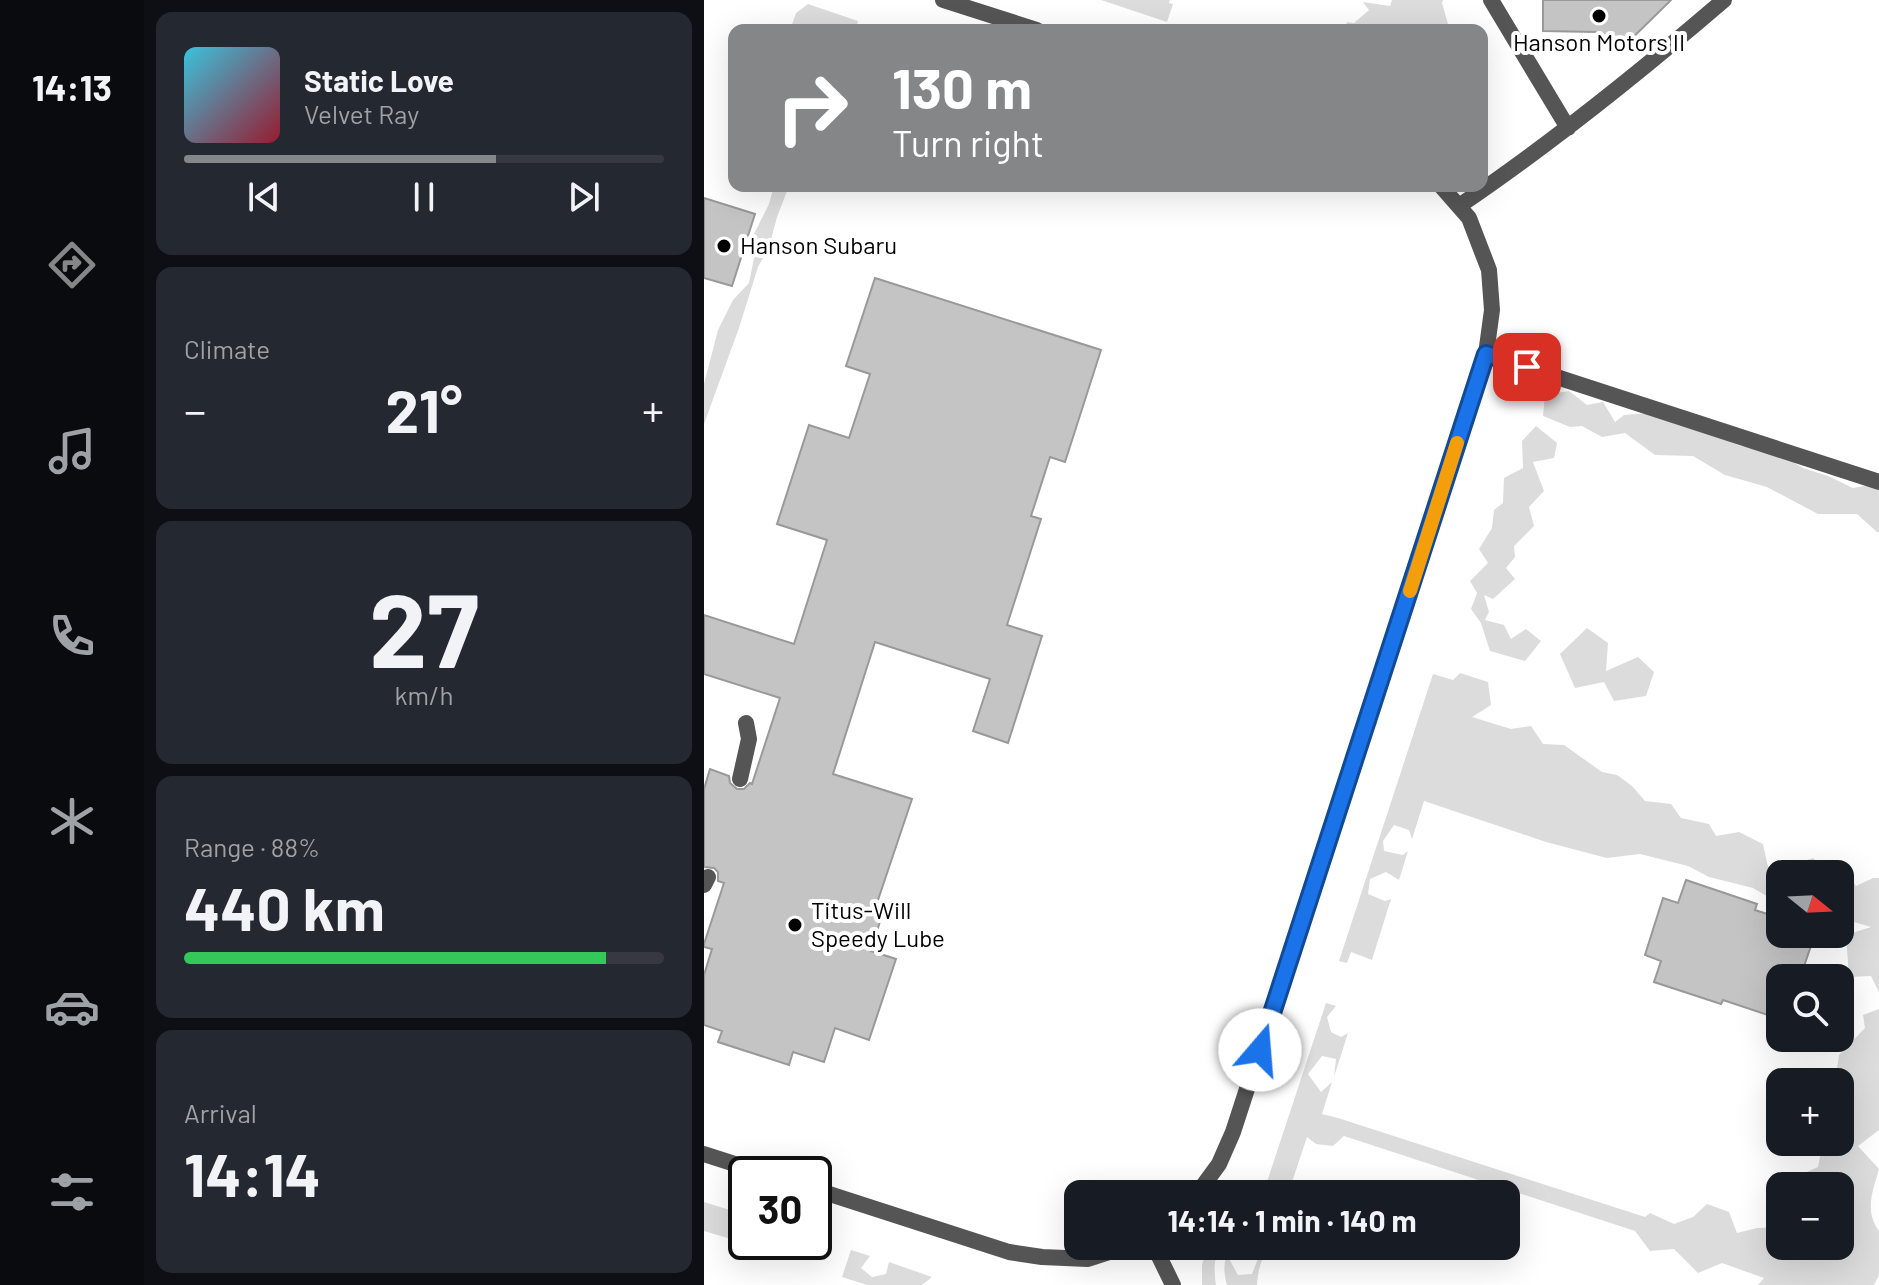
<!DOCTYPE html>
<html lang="en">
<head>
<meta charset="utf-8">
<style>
	:root { --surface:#171b24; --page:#242831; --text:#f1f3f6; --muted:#9ea1a6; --line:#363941; --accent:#858687 }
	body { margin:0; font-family:Barlow,sans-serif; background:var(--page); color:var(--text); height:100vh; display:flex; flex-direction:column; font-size:30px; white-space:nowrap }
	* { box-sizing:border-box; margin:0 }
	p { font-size:26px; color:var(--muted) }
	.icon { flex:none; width:44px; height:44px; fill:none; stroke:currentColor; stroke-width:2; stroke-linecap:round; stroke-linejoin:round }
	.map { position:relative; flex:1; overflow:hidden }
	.details { display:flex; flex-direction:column; gap:12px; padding:12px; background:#0d0f14; width:560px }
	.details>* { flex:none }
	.guide { position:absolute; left:24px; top:24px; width:760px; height:168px; border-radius:16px; box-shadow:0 8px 32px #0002; background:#858687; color:#fff; overflow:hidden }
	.needle { width:52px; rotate:108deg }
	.fabs { position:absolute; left:1062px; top:860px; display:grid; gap:16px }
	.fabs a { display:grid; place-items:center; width:88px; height:88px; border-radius:16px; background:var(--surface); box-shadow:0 8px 32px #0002; font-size:40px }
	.speed { position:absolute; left:24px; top:1156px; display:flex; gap:16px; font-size:40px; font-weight:700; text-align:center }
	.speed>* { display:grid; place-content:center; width:104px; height:104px; border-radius:50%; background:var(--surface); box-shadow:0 8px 32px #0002; line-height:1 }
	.speed .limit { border:4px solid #111; border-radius:12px; background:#fff; color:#111 }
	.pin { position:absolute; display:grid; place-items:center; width:68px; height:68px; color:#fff; margin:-34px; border-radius:16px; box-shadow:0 4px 12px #0006 }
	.me { position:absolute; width:88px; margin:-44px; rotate:18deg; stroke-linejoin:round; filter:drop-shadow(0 0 6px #0008) }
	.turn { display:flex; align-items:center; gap:28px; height:168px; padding:0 32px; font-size:36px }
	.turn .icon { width:104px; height:104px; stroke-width:2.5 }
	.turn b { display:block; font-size:56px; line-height:68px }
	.big { font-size:60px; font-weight:700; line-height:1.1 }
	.details .card { flex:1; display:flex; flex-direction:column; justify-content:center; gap:12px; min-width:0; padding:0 28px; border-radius:16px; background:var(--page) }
	.details .dial { align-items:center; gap:0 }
	.dial b { font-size:104px; line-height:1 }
	.song { display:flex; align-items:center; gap:24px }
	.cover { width:96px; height:96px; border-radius:12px; background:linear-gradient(135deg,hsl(190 70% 55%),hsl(350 70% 35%)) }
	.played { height:8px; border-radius:4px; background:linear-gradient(90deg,var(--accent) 65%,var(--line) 65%) }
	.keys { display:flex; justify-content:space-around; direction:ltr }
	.heat { display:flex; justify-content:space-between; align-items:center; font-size:44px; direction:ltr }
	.charge { height:12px; border-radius:6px; background:linear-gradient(90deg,#34c759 88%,var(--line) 0) }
	.trip { position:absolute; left:360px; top:1180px; width:456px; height:80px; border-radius:16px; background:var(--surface); box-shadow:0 8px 32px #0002; font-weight:700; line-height:80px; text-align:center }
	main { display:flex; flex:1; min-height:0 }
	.tabs { display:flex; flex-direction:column; width:144px; justify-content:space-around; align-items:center; background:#090b0e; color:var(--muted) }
	.tabs .icon { width:56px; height:56px }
	.tabs .current { color:var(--accent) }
	.tabs b { font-size:36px; color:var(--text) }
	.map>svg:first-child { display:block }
	.green { fill:#dcdcdc }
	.building { fill:#c4c4c4; stroke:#999; stroke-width:2 }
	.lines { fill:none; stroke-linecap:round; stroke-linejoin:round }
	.service { stroke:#555; stroke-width:16 }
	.minor { stroke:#555; stroke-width:16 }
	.route-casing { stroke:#114b97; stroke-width:20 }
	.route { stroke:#1a73e8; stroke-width:14 }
	.slow { stroke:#f59e0b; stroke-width:14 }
	.poi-dot { fill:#000; stroke:#fff; stroke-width:3 }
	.labels { text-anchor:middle; stroke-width:8; stroke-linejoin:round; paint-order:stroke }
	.poi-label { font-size:24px; fill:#000; stroke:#fff; text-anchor:start }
</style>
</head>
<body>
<main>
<nav class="tabs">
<b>14:13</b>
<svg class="icon current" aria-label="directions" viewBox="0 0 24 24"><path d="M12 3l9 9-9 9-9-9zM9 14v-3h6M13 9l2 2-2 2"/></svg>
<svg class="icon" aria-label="music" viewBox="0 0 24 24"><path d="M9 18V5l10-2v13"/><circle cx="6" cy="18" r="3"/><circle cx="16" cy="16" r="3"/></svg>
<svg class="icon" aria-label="phone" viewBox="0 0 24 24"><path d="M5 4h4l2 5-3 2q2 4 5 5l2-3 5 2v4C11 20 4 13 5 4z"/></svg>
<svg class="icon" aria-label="climate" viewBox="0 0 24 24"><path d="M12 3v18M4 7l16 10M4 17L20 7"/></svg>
<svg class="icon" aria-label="car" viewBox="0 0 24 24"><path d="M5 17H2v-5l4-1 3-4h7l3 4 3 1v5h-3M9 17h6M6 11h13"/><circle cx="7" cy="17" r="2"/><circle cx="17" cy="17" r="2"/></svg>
<svg class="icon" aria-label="filters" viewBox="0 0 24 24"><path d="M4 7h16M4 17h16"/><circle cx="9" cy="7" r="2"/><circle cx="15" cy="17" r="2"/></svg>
</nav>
<section class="details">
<div class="card">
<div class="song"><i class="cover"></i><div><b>Static Love</b><p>Velvet Ray</p></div></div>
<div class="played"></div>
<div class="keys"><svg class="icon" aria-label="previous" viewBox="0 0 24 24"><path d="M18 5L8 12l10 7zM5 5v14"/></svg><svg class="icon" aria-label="pause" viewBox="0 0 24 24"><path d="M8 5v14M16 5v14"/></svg><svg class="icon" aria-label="next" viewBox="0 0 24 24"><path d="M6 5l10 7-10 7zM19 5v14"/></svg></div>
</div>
<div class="card"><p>Climate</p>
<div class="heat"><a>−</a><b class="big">21°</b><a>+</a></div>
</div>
<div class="card dial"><b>27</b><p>km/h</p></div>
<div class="card"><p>Range · 88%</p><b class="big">440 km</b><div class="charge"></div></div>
<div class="card"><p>Arrival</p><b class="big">14:14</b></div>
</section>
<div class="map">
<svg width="1175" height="1285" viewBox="0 0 1175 1285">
	<rect width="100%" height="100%" fill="#fff"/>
	<path class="green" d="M397,0H466L465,3L469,4L463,22Z
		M688,0H739L738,3L744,24L741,30H638L641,29L643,22L650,23L665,10L659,2L686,6Z
		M104,4L154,21L152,30H89L87,27L92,13Z
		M70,186H85L73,217L65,247L54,267L35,328L0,424V384L14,330L29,300L45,283L50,258L46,242L65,204Z
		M865,391L883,405L899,402L911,422L920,415L948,413L971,424L1005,434L1037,446L1071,451L1099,468L1124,476L1149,488L1166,485L1175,489V532H1173L1153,514H1114L1063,487L1021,475L989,456L951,455L921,433L898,437L878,426L866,427L839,416L841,395Z
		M832,426L853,443L850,458L829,462L840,491L825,507L830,526L810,546L811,557L802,568L811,579L789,599L780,595L785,612L781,620L800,625L807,639L822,629L837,641L821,661L786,651L777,623L767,609L773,593L766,581L784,563L775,549L788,528L790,510L799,503L800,478L819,468L818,441Z
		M883,628L904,643L902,671L934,657L950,672L942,696L910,701L900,682L871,688L856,654Z
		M756,673L784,682L787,705L768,717L807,729L827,726L839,744L860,745L898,772L913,775L928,786L941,801L967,804L977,818L1005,824L1012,836L1035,832L1059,844L1064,867L1082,868L1109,858L1126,874L1140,868L1152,886L1169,878H1175V992L1167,976L1145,977L1142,935L1167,927L1136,918V874H1076V904L1049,888L1005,877L984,866L936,854L903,858L842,842L720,801L708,839L705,830L690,825L679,841L680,851L699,855L704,851L695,880L682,872L666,879L664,894L681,901L687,899L668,960L647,952L643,963L635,961L729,674L749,680Z
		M622,1003L632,1006L623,1017L627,1032L637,1037L644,1033L630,1077L632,1059L618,1056L604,1074L617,1092L628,1082L618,1114L634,1118L941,1217L946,1213L970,1224L989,1217L1003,1204L1025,1212L1033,1233L1053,1228L1076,1227V1246H1136V1186H1086L1087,1179L1114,1167L1119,1142H1136V1082H1131L1135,1055L1161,1028L1159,1015L1175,1009V1130L1154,1146L1175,1169C1169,1191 1160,1210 1175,1231V1275L1170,1285H1054L1060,1278L1018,1263L994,1273L970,1249L946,1251L931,1231L640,1136L629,1146L612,1144L603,1137L584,1194H559Z
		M0,1202L42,1215V1242H85L80,1255L0,1231Z
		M503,1246H517C509,1259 510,1271 512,1285H498V1265Z
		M527,1246H530L524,1257L534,1275L548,1274L555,1256L554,1246H565C557,1259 554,1270 553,1285H523C519,1271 519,1259 527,1246Z
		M147,1250L166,1256L157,1268L168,1277L182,1274L185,1262L228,1277L218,1285H163L138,1277Z"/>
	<path class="building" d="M839,0H967L913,53L892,32L839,31Z
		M0,198L51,214L28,286L0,278Z
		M171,278L397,350L361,462L346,457L327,516L337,519L303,625L338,636L304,743L269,731L286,679L171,642L129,774L208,799L173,903L181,905L167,951L192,959L165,1040L131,1028L120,1062L89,1052L85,1065L14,1042L18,1031L0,1025V975L8,949L0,947V944L20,883L14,881V872L10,868L0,867V789L6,769L25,776L26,783L33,789H40L46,783L48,784L76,698L0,674V615L90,644L123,540L73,524L105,425L145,438L166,374L142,366Z
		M982,880L1053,904L1051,910L1076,918V934H1111L1096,978H1076V1019L1019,1000L1017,1004L950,982L957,961L941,955L959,898L974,903Z"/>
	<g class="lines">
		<path class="service" d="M787,0L864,128
			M755,206C848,143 935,73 1020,0
			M782,354L1175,482
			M36,779L45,739L42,723
			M0,885L4,877"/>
		<path class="minor" d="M239,0L333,30
			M0,1154L62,1174
			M110,1189L305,1252L338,1257L384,1259L424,1246
			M493,1194L515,1164L529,1132L782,354L788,310L785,270L765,218L737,186
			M450,1246L469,1285"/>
	</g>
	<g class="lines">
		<defs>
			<path id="route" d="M556,1050L782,354L823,367"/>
		</defs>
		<use href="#route" class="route-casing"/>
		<use href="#route" class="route"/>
		<path class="slow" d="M706,591L753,443"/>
	</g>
	<g class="poi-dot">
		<circle cx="895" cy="16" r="8"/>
		<circle cx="20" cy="246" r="8"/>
		<circle cx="91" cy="925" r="8"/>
	</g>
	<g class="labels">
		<g class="poi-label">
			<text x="895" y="51" text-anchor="middle">Hanson Motors II</text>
			<text x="36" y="254">Hanson Subaru</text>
			<text x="107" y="919">Titus-Will<tspan x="107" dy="28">Speedy Lube</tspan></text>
		</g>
	</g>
</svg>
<div class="fabs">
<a><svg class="needle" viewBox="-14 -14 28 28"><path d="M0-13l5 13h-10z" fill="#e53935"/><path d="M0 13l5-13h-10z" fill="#9ea1a6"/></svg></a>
<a><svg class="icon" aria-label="search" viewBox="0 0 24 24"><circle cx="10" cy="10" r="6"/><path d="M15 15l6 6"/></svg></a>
<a>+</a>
<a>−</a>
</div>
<div class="speed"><div class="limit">30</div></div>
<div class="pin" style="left:823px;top:367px;background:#d93025"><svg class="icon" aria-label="arrive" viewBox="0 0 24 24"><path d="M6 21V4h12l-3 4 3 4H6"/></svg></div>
<svg class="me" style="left:556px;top:1050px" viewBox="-20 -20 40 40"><circle r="19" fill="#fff"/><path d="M0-13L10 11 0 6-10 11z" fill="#1a73e8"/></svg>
<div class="trip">14:14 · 1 min · 140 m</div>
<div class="guide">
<div class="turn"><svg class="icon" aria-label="right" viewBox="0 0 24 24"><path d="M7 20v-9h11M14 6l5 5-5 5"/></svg><div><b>130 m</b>Turn right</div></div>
</div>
</div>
</main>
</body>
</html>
